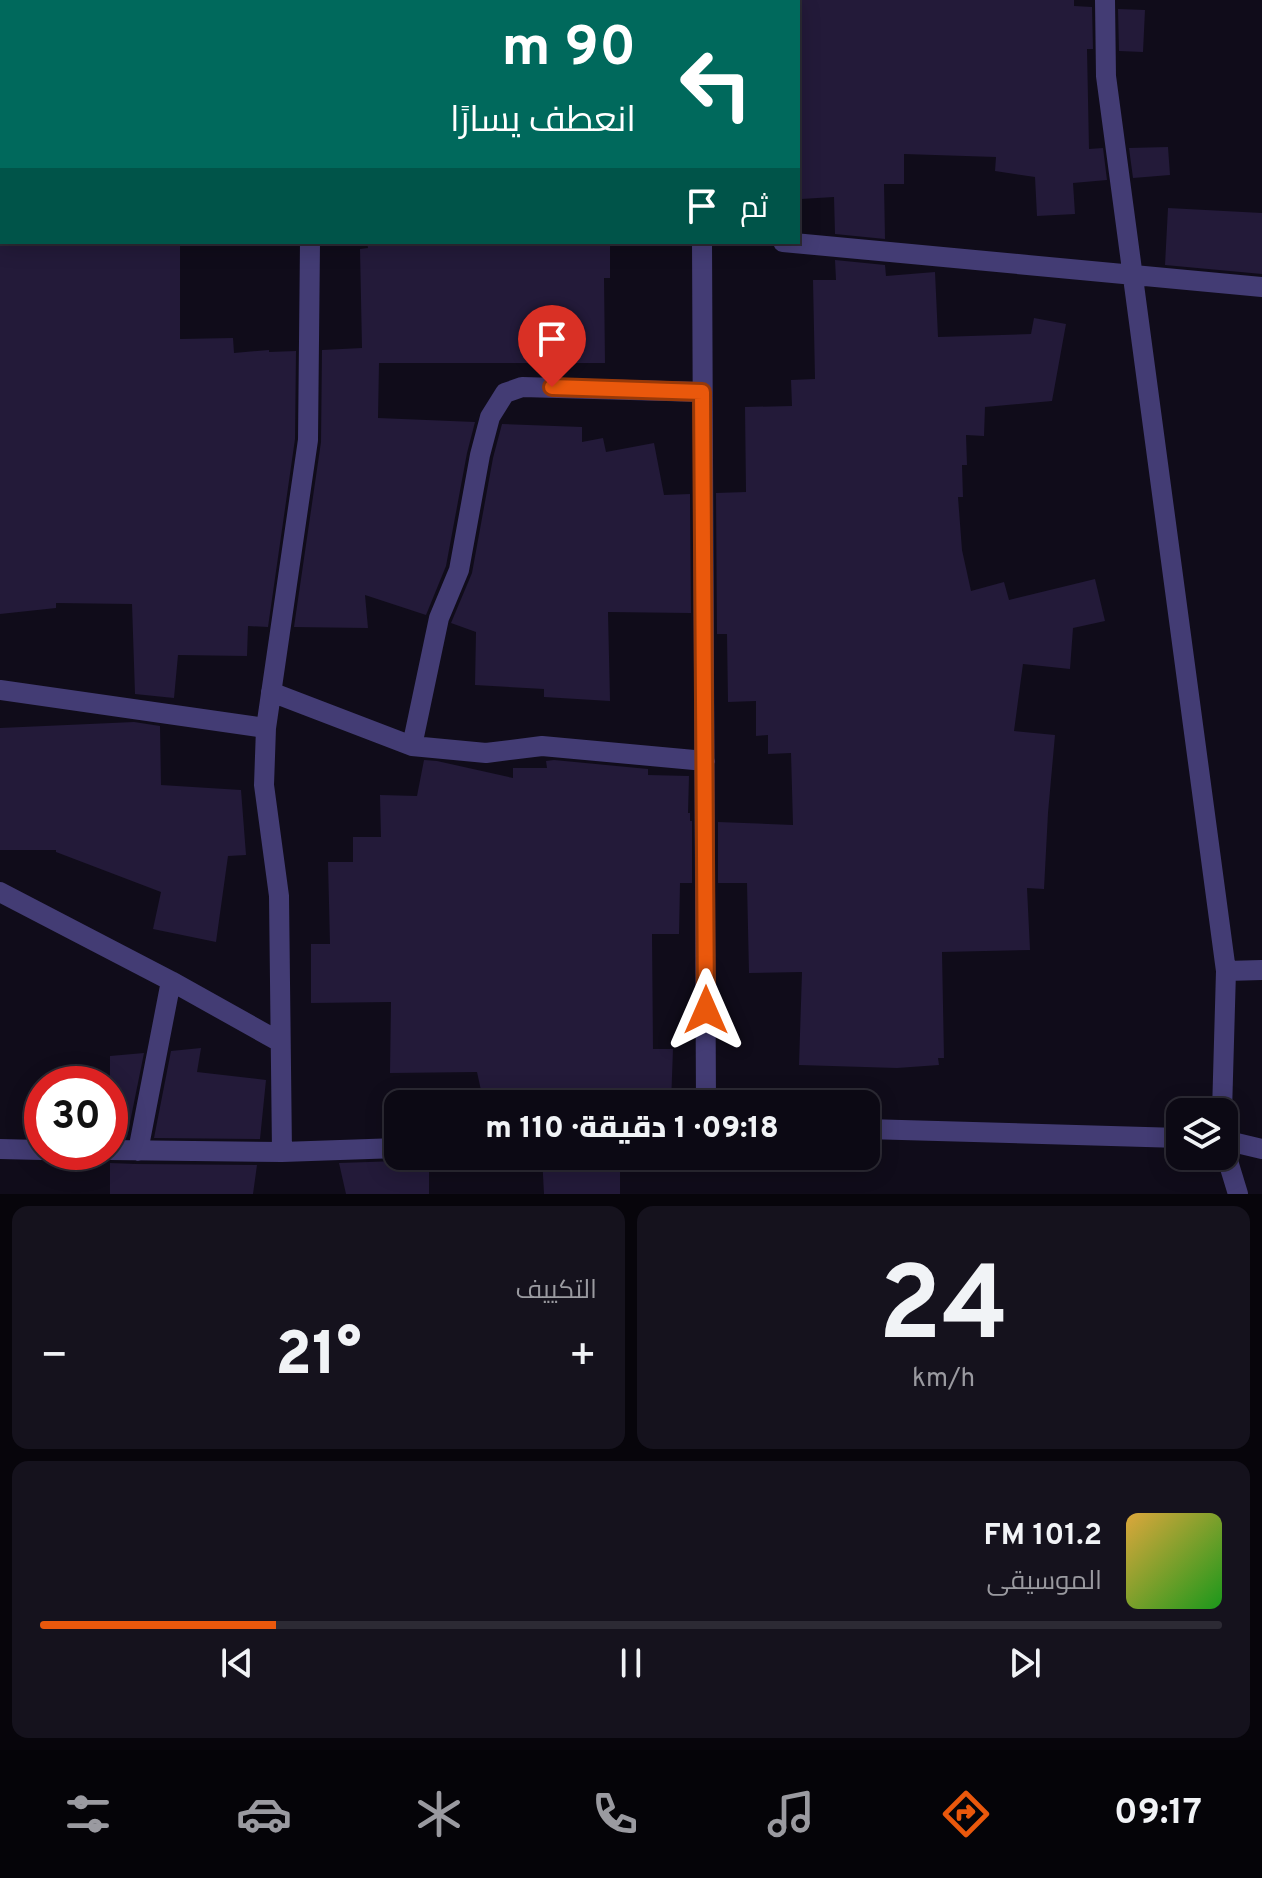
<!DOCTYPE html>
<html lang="ar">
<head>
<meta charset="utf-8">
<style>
	:root { --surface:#0c0914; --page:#15121d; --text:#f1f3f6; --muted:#9a9aa0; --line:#2c2a34; --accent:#ea580c }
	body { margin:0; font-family:Overpass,Cairo,sans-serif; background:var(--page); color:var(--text); direction:rtl; height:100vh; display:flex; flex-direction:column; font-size:30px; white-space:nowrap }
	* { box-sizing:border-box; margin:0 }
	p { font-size:26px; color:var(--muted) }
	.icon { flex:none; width:44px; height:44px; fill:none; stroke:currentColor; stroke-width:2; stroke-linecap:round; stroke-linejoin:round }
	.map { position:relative; height:1194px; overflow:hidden; direction:ltr }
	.details { display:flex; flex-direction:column; gap:12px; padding:12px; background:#07050b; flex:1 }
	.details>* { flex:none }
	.hud { position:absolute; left:0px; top:0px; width:800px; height:244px; box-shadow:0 4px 20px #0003,0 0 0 2px var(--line); direction:rtl; background:#00695c; color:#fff; overflow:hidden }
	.controls { position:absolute; left:1166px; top:1098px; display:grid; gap:16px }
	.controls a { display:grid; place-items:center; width:72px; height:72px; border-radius:16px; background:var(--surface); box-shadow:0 4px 20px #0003,0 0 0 2px var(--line); font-size:40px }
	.speed { position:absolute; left:24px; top:1066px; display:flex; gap:16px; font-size:40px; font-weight:700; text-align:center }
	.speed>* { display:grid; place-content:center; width:104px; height:104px; border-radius:50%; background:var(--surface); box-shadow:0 4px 20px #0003,0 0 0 2px var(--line); line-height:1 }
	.speed .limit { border:12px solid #d22; background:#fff; color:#111 }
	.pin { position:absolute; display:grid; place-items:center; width:68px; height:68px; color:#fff; margin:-82px -34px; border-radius:50% 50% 50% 0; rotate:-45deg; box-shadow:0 0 8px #0007 }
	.pin .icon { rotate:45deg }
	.me { position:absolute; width:88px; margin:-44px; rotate:0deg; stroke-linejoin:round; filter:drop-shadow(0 0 6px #0008) }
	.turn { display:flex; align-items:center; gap:28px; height:168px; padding:0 32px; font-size:36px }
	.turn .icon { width:104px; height:104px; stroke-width:2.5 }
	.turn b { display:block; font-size:56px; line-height:68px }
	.then { display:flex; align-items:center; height:76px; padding:0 32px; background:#0003; gap:16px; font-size:30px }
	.big { font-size:60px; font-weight:800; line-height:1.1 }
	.details .card { flex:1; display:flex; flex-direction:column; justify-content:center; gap:12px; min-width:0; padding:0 28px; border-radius:16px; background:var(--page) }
	.details .dial { align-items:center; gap:0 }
	.dial b { font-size:104px; line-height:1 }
	.song { display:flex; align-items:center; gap:24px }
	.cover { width:96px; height:96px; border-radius:12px; background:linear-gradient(135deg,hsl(40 70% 55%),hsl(120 70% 35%)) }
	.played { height:8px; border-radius:4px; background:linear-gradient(90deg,var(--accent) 20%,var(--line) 20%) }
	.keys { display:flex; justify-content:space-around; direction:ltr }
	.heat { display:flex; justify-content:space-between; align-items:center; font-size:44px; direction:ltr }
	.details .tiles { flex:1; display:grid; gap:12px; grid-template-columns:1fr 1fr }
	.card:last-child { grid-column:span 2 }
	.trip { position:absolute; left:384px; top:1090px; width:496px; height:80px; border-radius:16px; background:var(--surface); box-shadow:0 4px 20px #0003,0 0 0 2px var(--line); font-weight:800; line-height:80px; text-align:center; direction:rtl }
	.tab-bar { display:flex; height:128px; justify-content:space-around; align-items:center; background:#050408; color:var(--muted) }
	.tab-bar .icon { width:56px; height:56px }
	.tab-bar .on { color:var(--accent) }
	.tab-bar b { font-size:36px; color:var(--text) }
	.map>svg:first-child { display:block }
	.building { fill:#231a39 }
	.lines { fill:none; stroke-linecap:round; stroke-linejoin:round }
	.minor { stroke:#433c74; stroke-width:20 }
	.route-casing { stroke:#983908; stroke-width:20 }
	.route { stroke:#ea580c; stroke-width:14 }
</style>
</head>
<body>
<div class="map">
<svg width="1262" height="1194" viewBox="0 0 1262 1194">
	<rect width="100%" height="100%" fill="#100c1a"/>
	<path class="building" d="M798,0H1074V6L1092,7L1093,49H1087L1089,149L1103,148L1107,180L1073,183L1075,214L1037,216L1035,177L995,171L996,157L904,154V184H884L885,239L835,234L834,197L801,199L798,108Z
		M1118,9L1145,10L1143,52L1119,51Z
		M1168,147L1170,175L1133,178L1129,148Z
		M1168,208L1262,213V274L1165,265Z
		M0,242H180V339L233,338L234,353L269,350V352L296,351L295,439L268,627L248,626L247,656L178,655L174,698L135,694L132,604L56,603V608L0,614Z
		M367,242H610V278H604L605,363H379L378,418L475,422L467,453L446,566L426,615L365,595L368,628L294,627L321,442L322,350L362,348L360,249L368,248Z
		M835,260L885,265L886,276L935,272L938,337L1031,334L1034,318L1066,324L1052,401L985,407L984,436L966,435L967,465H962L963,497H958L962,550L971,591L1004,582L1009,600L1095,579L1105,621L1073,628L1070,669L1023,664L1014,731L1055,735L1048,813L1044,889L1027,888L1030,950L942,952L944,1058H938L939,1065L897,1068L799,1065L802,972L749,973L747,883H718V822L793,825L791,753L768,754V735L756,736V701L728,702L727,634H717L716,493L746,492L745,407L792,406L791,380L815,379L813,280H836Z
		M502,424L582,427V442L603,438L606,452L654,443L664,495L690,494L691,613L608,612L610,701L544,697V689L475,685L476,632L451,623L472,573L493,458Z
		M134,722L160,726L161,785L241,790L246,855L228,856L216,942L153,929L161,892L56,852V850H0V728Z
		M424,760L437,761L513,778V768H547L546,761L554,760L648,769V775L689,776L688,813H690V821H692V883H680L679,934H652L653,1049H673L671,1104H484L477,1072L390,1073L391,1002L311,1003V944H330L328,862H353V837H381L380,795L417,796Z
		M201,1048L197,1072L266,1080L260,1139L154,1138L171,1051Z
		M144,1053L127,1137H110V1056Z
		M408,1156H429V1194H346L339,1163L398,1161Z
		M542,1156H663V1170L620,1171V1194H544Z
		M110,1163L136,1164L257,1165L253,1194H110Z"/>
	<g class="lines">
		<path class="minor" d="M307,0V2
			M1105,0L1106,76L1226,971L1222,1112
			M705,2V0
			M702,242L706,1104
			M783,242L1262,287
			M0,690L266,728
			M271,692L412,746L486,753L542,746L705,761
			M412,746L439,618L459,570L480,455L490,417L505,393L522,387L702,392
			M0,892L171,981L280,1042
			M1226,971L1262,970
			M866,1129L1180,1138
			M1224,1140L1262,1149
			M1224,1148L1238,1194
			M0,1149L42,1150
			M110,1150L282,1152L398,1148
			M138,1151L171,981
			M282,1152L279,896L264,785L266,728L308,440L310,242"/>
	</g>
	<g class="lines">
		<defs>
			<path id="route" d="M552,387L702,392L706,1010"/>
		</defs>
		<use href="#route" class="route-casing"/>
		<use href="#route" class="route"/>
	</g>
</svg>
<div class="controls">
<a><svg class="icon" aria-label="layers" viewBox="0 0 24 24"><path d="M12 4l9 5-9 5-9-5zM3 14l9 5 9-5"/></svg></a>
</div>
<div class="speed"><div class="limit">30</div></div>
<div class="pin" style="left:552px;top:387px;background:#d93025"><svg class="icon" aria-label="arrive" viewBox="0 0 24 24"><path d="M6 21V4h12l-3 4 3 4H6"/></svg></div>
<svg class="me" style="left:706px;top:1010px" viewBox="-20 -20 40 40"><path d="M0-17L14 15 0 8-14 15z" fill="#ea580c" stroke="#fff" stroke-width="4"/></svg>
<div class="trip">09:18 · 1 دقيقة · 110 m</div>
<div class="hud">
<div class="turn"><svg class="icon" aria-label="left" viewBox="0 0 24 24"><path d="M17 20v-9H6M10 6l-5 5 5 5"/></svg><div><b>90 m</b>انعطف يسارًا</div></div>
<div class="then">ثم<svg class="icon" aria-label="arrive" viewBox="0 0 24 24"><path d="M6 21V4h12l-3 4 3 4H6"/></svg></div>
</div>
</div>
<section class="details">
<div class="tiles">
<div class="card dial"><b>24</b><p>km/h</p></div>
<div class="card"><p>التكييف</p>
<div class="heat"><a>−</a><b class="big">21°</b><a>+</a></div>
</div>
<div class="card">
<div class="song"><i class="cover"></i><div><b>101.2 FM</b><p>الموسيقى</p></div></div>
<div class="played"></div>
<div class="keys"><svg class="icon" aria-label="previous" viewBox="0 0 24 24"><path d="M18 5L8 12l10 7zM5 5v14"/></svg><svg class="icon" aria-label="pause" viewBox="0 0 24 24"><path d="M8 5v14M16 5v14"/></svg><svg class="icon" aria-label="next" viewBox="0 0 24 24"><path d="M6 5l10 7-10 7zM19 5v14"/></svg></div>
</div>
</div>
</section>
<nav class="tab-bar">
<b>09:17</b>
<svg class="icon on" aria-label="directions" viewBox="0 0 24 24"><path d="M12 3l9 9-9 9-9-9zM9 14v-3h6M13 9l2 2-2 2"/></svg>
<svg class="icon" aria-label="music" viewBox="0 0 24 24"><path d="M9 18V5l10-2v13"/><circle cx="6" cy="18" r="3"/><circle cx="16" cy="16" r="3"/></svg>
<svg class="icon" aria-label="phone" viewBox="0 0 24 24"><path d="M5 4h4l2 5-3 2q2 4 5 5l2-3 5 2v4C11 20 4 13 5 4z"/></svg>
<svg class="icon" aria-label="climate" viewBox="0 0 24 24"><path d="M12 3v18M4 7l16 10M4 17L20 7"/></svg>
<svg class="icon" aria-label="car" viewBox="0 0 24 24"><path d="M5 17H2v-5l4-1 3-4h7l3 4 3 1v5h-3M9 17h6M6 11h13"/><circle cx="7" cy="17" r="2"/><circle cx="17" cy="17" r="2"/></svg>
<svg class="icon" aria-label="filters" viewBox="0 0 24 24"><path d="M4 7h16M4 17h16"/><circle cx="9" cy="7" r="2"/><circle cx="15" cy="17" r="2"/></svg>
</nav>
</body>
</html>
